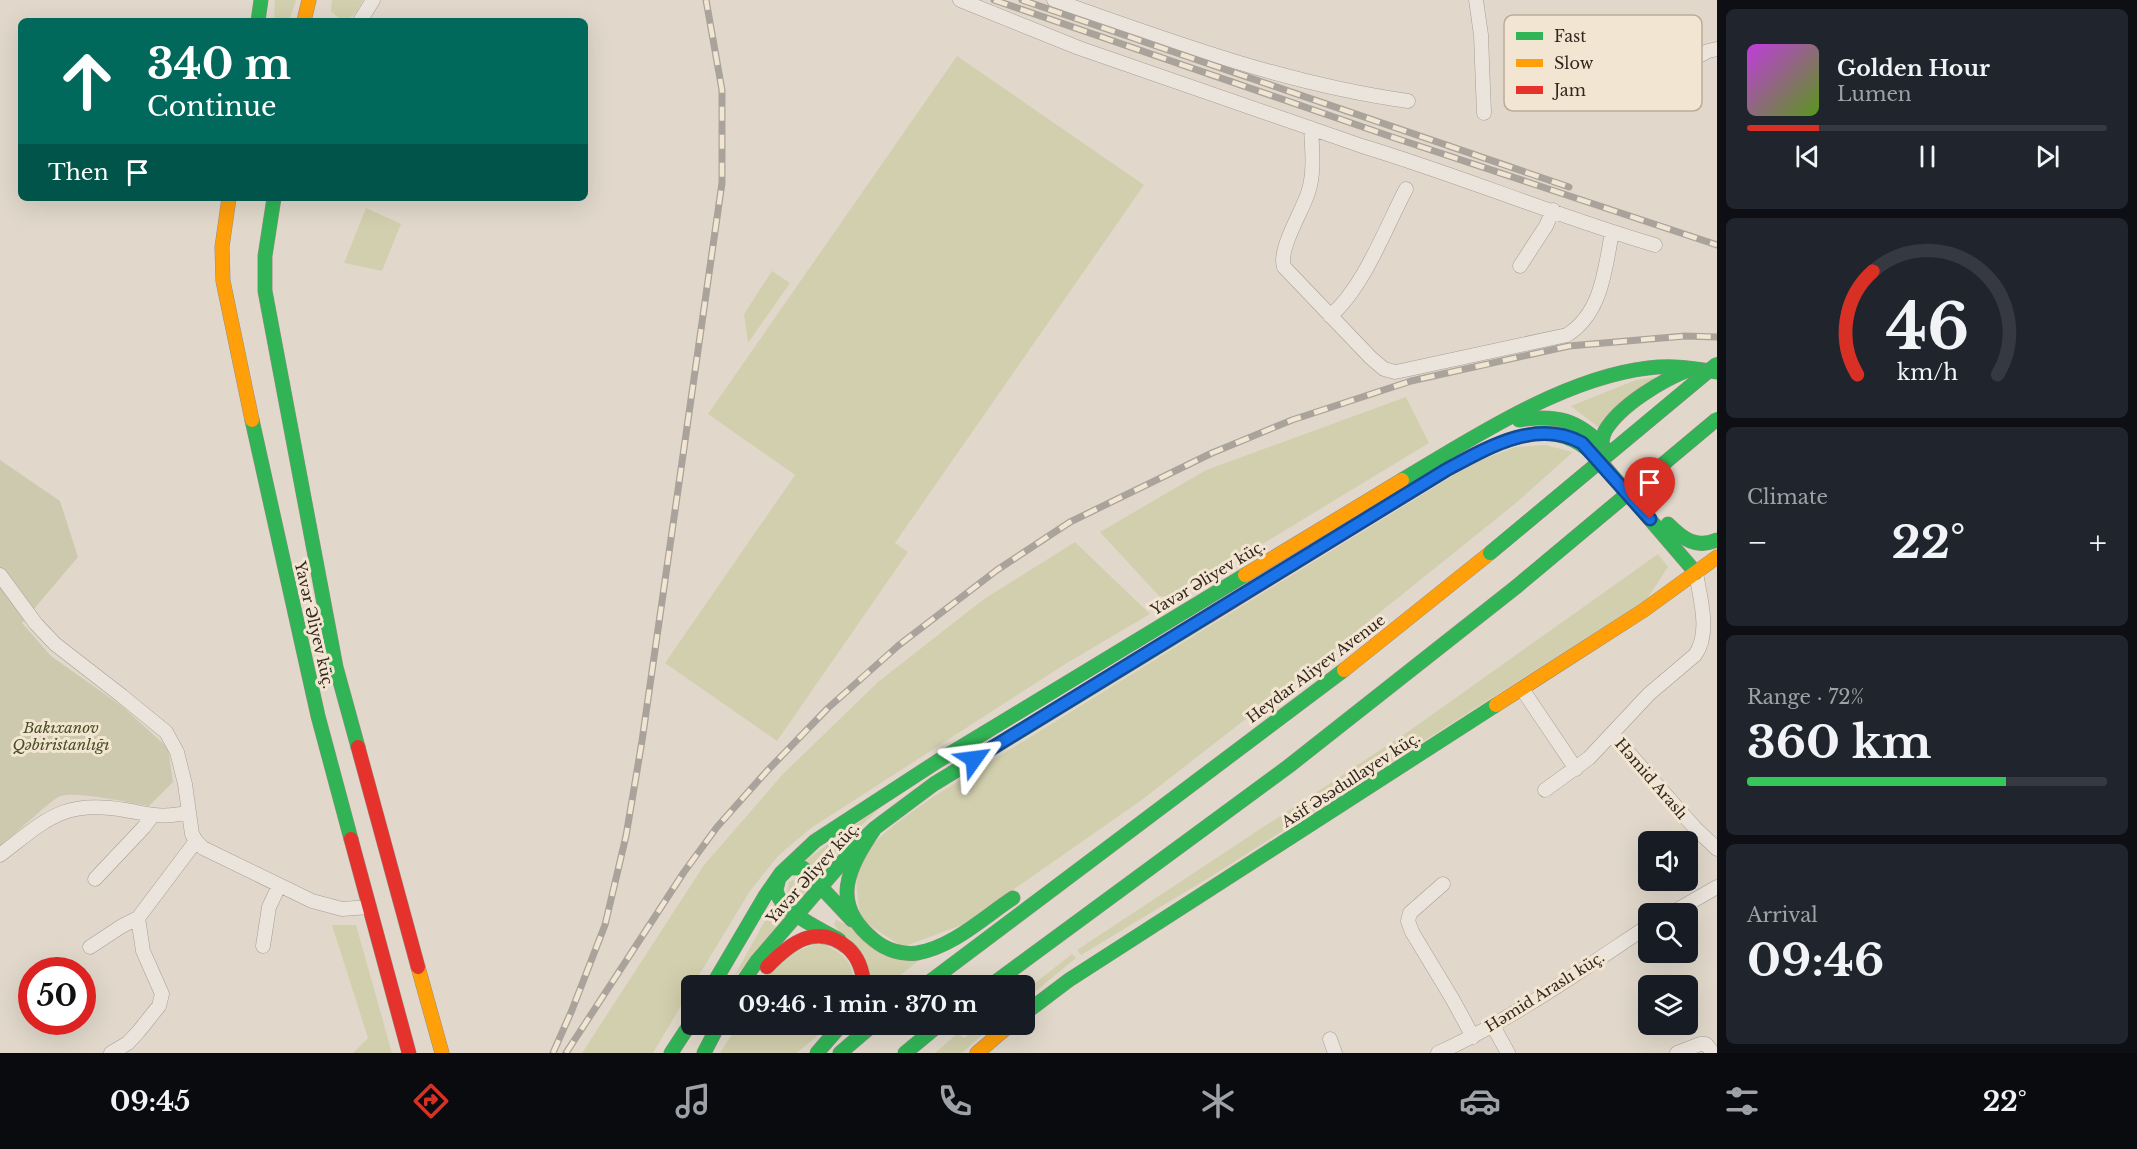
<!DOCTYPE html>
<html lang="en">
<head>
<meta charset="utf-8">
<style>
	:root { --surface:#171b24; --page:#20242c; --text:#f1f3f6; --muted:#9ea1a6; --line:#363941; --accent:#d93025 }
	body { margin:0; font-family:"Libre Baskerville",serif; background:var(--page); color:var(--text); height:100vh; display:flex; flex-direction:column; font-size:22px; white-space:nowrap }
	* { box-sizing:border-box; margin:0 }
	p { font-size:20px; color:var(--muted) }
	.icon { flex:none; width:33px; height:33px; fill:none; stroke:currentColor; stroke-width:2; stroke-linecap:round; stroke-linejoin:round }
	.map { position:relative; flex:1; overflow:hidden }
	.drawer { display:flex; flex-direction:column; gap:9px; padding:9px; background:#0d0f14; width:420px }
	.drawer>* { flex:none }
	.top-card { position:absolute; left:18px; top:18px; width:570px; height:183px; border-radius:9px; box-shadow:0 6px 24px #0002; background:#00695c; color:#fff; overflow:hidden }
	.fabs { position:absolute; left:1638px; top:831px; display:grid; gap:12px }
	.fabs a { display:grid; place-items:center; width:60px; height:60px; border-radius:9px; background:var(--surface); box-shadow:0 6px 24px #0002; font-size:30px }
	.speed { position:absolute; left:18px; top:957px; display:flex; gap:12px; font-size:30px; font-weight:700; text-align:center }
	.speed>* { display:grid; place-content:center; width:78px; height:78px; border-radius:50%; background:var(--surface); box-shadow:0 6px 24px #0002; line-height:1 }
	.speed .limit { border:9px solid #d22; background:#fff; color:#111 }
	.pin { position:absolute; display:grid; place-items:center; width:51px; height:51px; color:#fff; margin:-62px -26px; border-radius:50% 50% 50% 0; rotate:-45deg; box-shadow:0 0 6px #0007 }
	.pin .icon { rotate:45deg }
	.me { position:absolute; width:66px; margin:-33px; rotate:59deg; stroke-linejoin:round; filter:drop-shadow(0 0 4px #0008) }
	.turn { display:flex; align-items:center; gap:21px; height:126px; padding:0 30px; font-size:27px }
	.turn .icon { width:78px; height:78px; stroke-width:2.5 }
	.turn b { display:block; font-size:42px; line-height:51px }
	.then { display:flex; align-items:center; height:57px; padding:0 30px; background:#0003; gap:12px; font-size:22px }
	.big { font-size:45px; font-weight:800; line-height:1.1 }
	.drawer .tile { flex:1; display:flex; flex-direction:column; justify-content:center; gap:9px; min-width:0; padding:0 21px; border-radius:9px; background:var(--page) }
	.drawer .dial { align-items:center; gap:0 }
	.dial svg { height:156px; overflow:visible; fill:none; stroke:var(--line); stroke-width:7; stroke-linecap:round; text-anchor:middle }
	.dial text { fill:var(--text); stroke:none }
	.song { display:flex; align-items:center; gap:18px }
	.cover { width:72px; height:72px; border-radius:9px; background:linear-gradient(135deg,hsl(290 70% 55%),hsl(90 70% 35%)) }
	.played { height:6px; border-radius:3px; background:linear-gradient(90deg,var(--accent) 20%,var(--line) 20%) }
	.keys { display:flex; justify-content:space-around; direction:ltr }
	.heat { display:flex; justify-content:space-between; align-items:center; font-size:33px; direction:ltr }
	.charge { height:9px; border-radius:4px; background:linear-gradient(90deg,#34c759 72%,var(--line) 0) }
	.trip { position:absolute; left:681px; top:975px; width:354px; height:60px; border-radius:9px; background:var(--surface); box-shadow:0 6px 24px #0002; font-weight:800; line-height:60px; text-align:center }
	.dock { display:flex; height:96px; justify-content:space-around; align-items:center; background:#090b0e; color:var(--muted) }
	.dock .icon { width:42px; height:42px }
	.dock .selected { color:var(--accent) }
	.dock b { font-size:27px; color:var(--text) }
	main { display:flex; flex:1; min-height:0 }
	.map>svg:first-child { display:block }
	.green { fill:#d2cfae }
	.cemetery { fill:#cdc9ae }
	.lines { fill:none; stroke-linecap:round; stroke-linejoin:round }
	.street-casing { stroke:#a69e95; stroke-width:15 }
	.fast-casing { stroke:#968d84; stroke-width:15 }
	.slow-casing { stroke:#968d84; stroke-width:15 }
	.jam-casing { stroke:#968d84; stroke-width:15 }
	.street { stroke:#eae4dc; stroke-width:14 }
	.fast { stroke:#30b455; stroke-width:14 }
	.slow { stroke:#ff9f0a; stroke-width:14 }
	.jam { stroke:#e5322d; stroke-width:14 }
	.rail-casing { stroke:#a9a39c; stroke-width:7 }
	.rail { stroke:#f2e5d1; stroke-width:4.5; stroke-dasharray:14; stroke-linecap:butt }
	.fast-bridge-casing { stroke:#8b837b; stroke-width:15; stroke-linecap:butt }
	.fast-bridge { stroke:#30b455; stroke-width:14 }
	.route-casing { stroke:#114b97; stroke-width:15 }
	.route { stroke:#1a73e8; stroke-width:10 }
	.labels { text-anchor:middle; stroke-width:6; stroke-linejoin:round; paint-order:stroke }
	.street-label { font-size:15px; fill:#33261e; stroke:#f2e5d1 }
	.park-label { font-size:15px; font-style:italic; fill:#484e26; stroke:#f2e5d1 }
	.key { fill:#f2e5d1; stroke:#b9ac9b; stroke-width:1.5 }
	.key-label { font-size:16px; fill:#33261e }
</style>
</head>
<body>
<main>
<div class="map">
<svg width="1717" height="1053" viewBox="0 0 1717 1053">
	<rect width="100%" height="100%" fill="#e1d8cb"/>
	<path class="green" d="M275,0H296L289,21H274Z
		M332,0H363C355,16 346,28 331,11Z
		M957,56L1144,185L895,543L908,552L777,741L665,663L795,475L708,414Z
		M366,208L401,224L382,271L344,263Z
		M772,271L790,283L748,343L744,314Z
		M1656,377L1598,427L1571,406L1636,380Z
		M1406,397L1429,443L1175,597L1159,596L1100,532L1206,470Z
		M1545,445L1573,452L1516,503L1292,683L1143,799L964,924L903,947L860,919C859,904 855,886 857,872C860,845 912,812 933,797L1475,462L1516,447Z
		M1075,542L1150,614L1067,663L811,828L778,856L750,891L693,985L692,986L691,989L653,1053H582L704,865L783,774L878,682L984,599Z
		M1658,554L1668,567L1647,599L1212,876L1081,955L1077,950L1409,731Z
		M883,805L843,843L819,873L806,860Z
		M798,878L808,888L799,899H794L787,892L789,882Z
		M774,904L790,916L734,977Z
		M836,920L922,958L888,985H870L834,924Z
		M332,925H356L392,1053H353L368,1038Z
		M820,942C844,955 851,957 855,985L762,986C779,959 792,952 820,942Z
		M1072,954L1076,958L1025,1000V991Z
		M738,1025H830L797,1053H720Z
		M981,1025H993L962,1053H935L958,1033L964,1038Z"/>
	<path class="cemetery" d="M0,460L60,501L78,557L22,623L51,656L123,707L168,748L173,782L149,806C130,803 77,791 61,796C52,798 13,837 0,846Z"/>
	<g class="lines">
		<defs>
			<path id="street" d="M960,0L1079,48L1362,146C1461,176 1556,216 1655,245
				M1054,0C1169,41 1286,84 1408,101
				M1476,0L1481,35L1484,113
				M360,21L373,0
				M1655,79L1708,51L1717,49
				M1311,128C1312,149 1315,172 1308,193C1302,212 1278,249 1284,267L1371,358L1384,369L1395,372L1405,370L1567,335C1602,313 1605,269 1612,232
				M1520,266L1546,226L1553,210
				M1330,316C1363,289 1386,227 1406,189
				M0,575L36,624L55,644L122,696L166,732L177,752L185,784L192,834L196,841L203,848L312,901L342,909L369,907
				M1522,689L1576,769
				M1612,734L1695,828L1717,849
				M1545,790L1589,758L1649,694L1695,655C1711,633 1700,598 1696,573
				M0,855C46,820 63,799 125,810C150,814 162,819 189,812
				M95,879L144,827L153,815
				M1443,884L1410,913L1408,921L1412,932L1453,1000L1473,1037
				M1670,914L1717,887
				M263,946L269,907L279,886
				M90,947L122,926L138,918
				M1493,1026L1508,1053
				M1330,1039L1335,1053
				M111,1053L128,1043L139,1031L159,1006L162,994L143,951L138,918L196,841
				M1438,1053C1513,1019 1580,971 1648,926
				M1677,1053L1700,1044H1706L1713,1053"/>
			<path id="fast" d="M258,21L261,0
				M274,198L265,256V291L336,667L358,747
				M252,420L318,716L351,839
				M1519,420C1557,414 1578,420 1605,448
				M1601,454C1601,446 1602,438 1605,431C1620,405 1664,379 1691,369
				M1472,456C1517,433 1560,418 1598,459L1696,573
				M1402,480C1474,437 1564,378 1648,368C1672,365 1694,368 1717,372
				M1668,524C1683,539 1696,549 1717,540
				M875,828C848,868 829,904 874,940C886,950 902,955 917,953C953,947 984,917 1013,898
				M839,940C821,929 780,912 776,890L779,878L789,868H803L852,920
				M712,986L765,896L781,873L815,841L938,761L1245,575
				M740,986L757,961L857,845L875,828L934,784L1210,615
				M924,986L1344,670
				M990,986L1289,766L1516,587
				M1024,1014L1069,980L1496,705
				M671,1053L692,1021
				M704,1053L719,1024
				M817,1053L842,1024
				M840,1053L874,1024
				M905,1053L940,1024"/>
			<path id="slow" d="M304,21L309,0
				M229,198L222,247L223,281L252,420
				M1245,575L1402,480
				M1344,670L1490,553
				M1496,705L1644,610L1717,557
				M418,967L442,1053
				M977,1053L1011,1024"/>
			<path id="jam" d="M1210,615L1446,470L1472,456
				M358,747L418,967
				M351,839L409,1053
				M767,967C790,943 817,922 848,948C859,958 863,971 864,986"/>
		</defs>
		<use href="#street" class="street-casing"/>
		<use href="#fast" class="fast-casing"/>
		<use href="#slow" class="slow-casing"/>
		<use href="#jam" class="jam-casing"/>
		<use href="#street" class="street"/>
		<use href="#fast" class="fast"/>
		<use href="#slow" class="slow"/>
		<use href="#jam" class="jam"/>
		<defs>
			<path id="rail" d="M994,0L1392,137L1717,245
				M1022,0L1569,187
				M553,1053L572,1010L605,925L626,836L642,741L722,183V90L706,0
				M566,1053L684,872L717,827L767,771L828,708L899,645L997,570L1070,522L1212,453L1292,420L1411,381L1569,346L1685,336L1717,337"/>
		</defs>
		<use href="#rail" class="rail-casing"/>
		<use href="#rail" class="rail"/>
		<defs>
			<path id="fast-bridge" d="M1490,553L1717,364
				M1516,587L1717,419"/>
		</defs>
		<use href="#fast-bridge" class="fast-bridge-casing"/>
		<use href="#fast-bridge" class="fast-bridge"/>
	</g>
	<g class="lines">
		<defs>
			<path id="route" d="M974,759L1446,470C1487,448 1536,418 1582,443L1650,519"/>
		</defs>
		<use href="#route" class="route-casing"/>
		<use href="#route" class="route"/>
	</g>
	<g class="labels">
		<g class="street-label">
			<text transform="translate(1208 578) rotate(-31)" y="5">Yavər Əliyev küç.</text>
			<text transform="translate(314 625) rotate(77)" y="5">Yavər Əliyev küç.</text>
			<text transform="translate(1316 669) rotate(-37)" y="5">Heydar Aliyev Avenue</text>
			<text transform="translate(1651 779) rotate(49)" y="5">Həmid Araslı</text>
			<text transform="translate(1351 780) rotate(-33)" y="5">Asif Əsədullayev küç.</text>
			<text transform="translate(813 873) rotate(-48)" y="5">Yavər Əliyev küç.</text>
			<text transform="translate(1545 992) rotate(-32)" y="5">Həmid Araslı küç.</text>
		</g>
		<g class="park-label">
			<text x="61" y="733">Bakıxanov<tspan x="61" dy="17">Qəbiristanlığı</tspan></text>
		</g>
	</g>
	<rect x="1504" y="15" width="198" height="96" rx="9" class="key"/>
	<rect x="1516" y="32" width="27" height="8" fill="#30b455"/>
	<rect x="1516" y="59" width="27" height="8" fill="#ff9f0a"/>
	<rect x="1516" y="86" width="27" height="8" fill="#e5322d"/>
	<g class="key-label">
		<text x="1554" y="42">Fast</text>
		<text x="1554" y="69">Slow</text>
		<text x="1554" y="96">Jam</text>
	</g>
</svg>
<div class="fabs">
<a><svg class="icon" aria-label="sound" viewBox="0 0 24 24"><path d="M4 9h4l5-4v14l-5-4H4zM17 9q2 3 0 6"/></svg></a>
<a><svg class="icon" aria-label="search" viewBox="0 0 24 24"><circle cx="10" cy="10" r="6"/><path d="M15 15l6 6"/></svg></a>
<a><svg class="icon" aria-label="layers" viewBox="0 0 24 24"><path d="M12 4l9 5-9 5-9-5zM3 14l9 5 9-5"/></svg></a>
</div>
<div class="speed"><div class="limit">50</div></div>
<div class="pin" style="left:1650px;top:519px;background:#d93025"><svg class="icon" aria-label="arrive" viewBox="0 0 24 24"><path d="M6 21V4h12l-3 4 3 4H6"/></svg></div>
<svg class="me" style="left:974px;top:759px" viewBox="-20 -20 40 40"><path d="M0-17L14 15 0 8-14 15z" fill="#1a73e8" stroke="#fff" stroke-width="4"/></svg>
<div class="trip">09:46 · 1 min · 370 m</div>
<div class="top-card">
<div class="turn"><svg class="icon" aria-label="ahead" viewBox="0 0 24 24"><path d="M12 20V5M6 11l6-6 6 6"/></svg><div><b>340 m</b>Continue</div></div>
<div class="then">Then<svg class="icon" aria-label="arrive" viewBox="0 0 24 24"><path d="M6 21V4h12l-3 4 3 4H6"/></svg></div>
</div>
</div>
<section class="drawer">
<div class="tile">
<div class="song"><i class="cover"></i><div><b>Golden Hour</b><p>Lumen</p></div></div>
<div class="played"></div>
<div class="keys"><svg class="icon" aria-label="previous" viewBox="0 0 24 24"><path d="M18 5L8 12l10 7zM5 5v14"/></svg><svg class="icon" aria-label="pause" viewBox="0 0 24 24"><path d="M8 5v14M16 5v14"/></svg><svg class="icon" aria-label="next" viewBox="0 0 24 24"><path d="M6 5l10 7-10 7zM19 5v14"/></svg></div>
</div>
<div class="tile dial"><svg viewBox="0 0 100 80">
<path d="M14 69A42 42 0 1 1 86 69"/>
<path d="M14 69A42 42 0 0 1 22 16" stroke="#d93025"/>
<text x="50" y="56" font-size="32" font-weight="700">46</text>
<text x="50" y="72" font-size="11">km/h</text>
</svg></div>
<div class="tile"><p>Climate</p>
<div class="heat"><a>−</a><b class="big">22°</b><a>+</a></div>
</div>
<div class="tile"><p>Range · 72%</p><b class="big">360 km</b><div class="charge"></div></div>
<div class="tile"><p>Arrival</p><b class="big">09:46</b></div>
</section>
</main>
<nav class="dock">
<b>09:45</b>
<svg class="icon selected" aria-label="directions" viewBox="0 0 24 24"><path d="M12 3l9 9-9 9-9-9zM9 14v-3h6M13 9l2 2-2 2"/></svg>
<svg class="icon" aria-label="music" viewBox="0 0 24 24"><path d="M9 18V5l10-2v13"/><circle cx="6" cy="18" r="3"/><circle cx="16" cy="16" r="3"/></svg>
<svg class="icon" aria-label="phone" viewBox="0 0 24 24"><path d="M5 4h4l2 5-3 2q2 4 5 5l2-3 5 2v4C11 20 4 13 5 4z"/></svg>
<svg class="icon" aria-label="climate" viewBox="0 0 24 24"><path d="M12 3v18M4 7l16 10M4 17L20 7"/></svg>
<svg class="icon" aria-label="car" viewBox="0 0 24 24"><path d="M5 17H2v-5l4-1 3-4h7l3 4 3 1v5h-3M9 17h6M6 11h13"/><circle cx="7" cy="17" r="2"/><circle cx="17" cy="17" r="2"/></svg>
<svg class="icon" aria-label="filters" viewBox="0 0 24 24"><path d="M4 7h16M4 17h16"/><circle cx="9" cy="7" r="2"/><circle cx="15" cy="17" r="2"/></svg>
<b>22°</b>
</nav>
</body>
</html>
